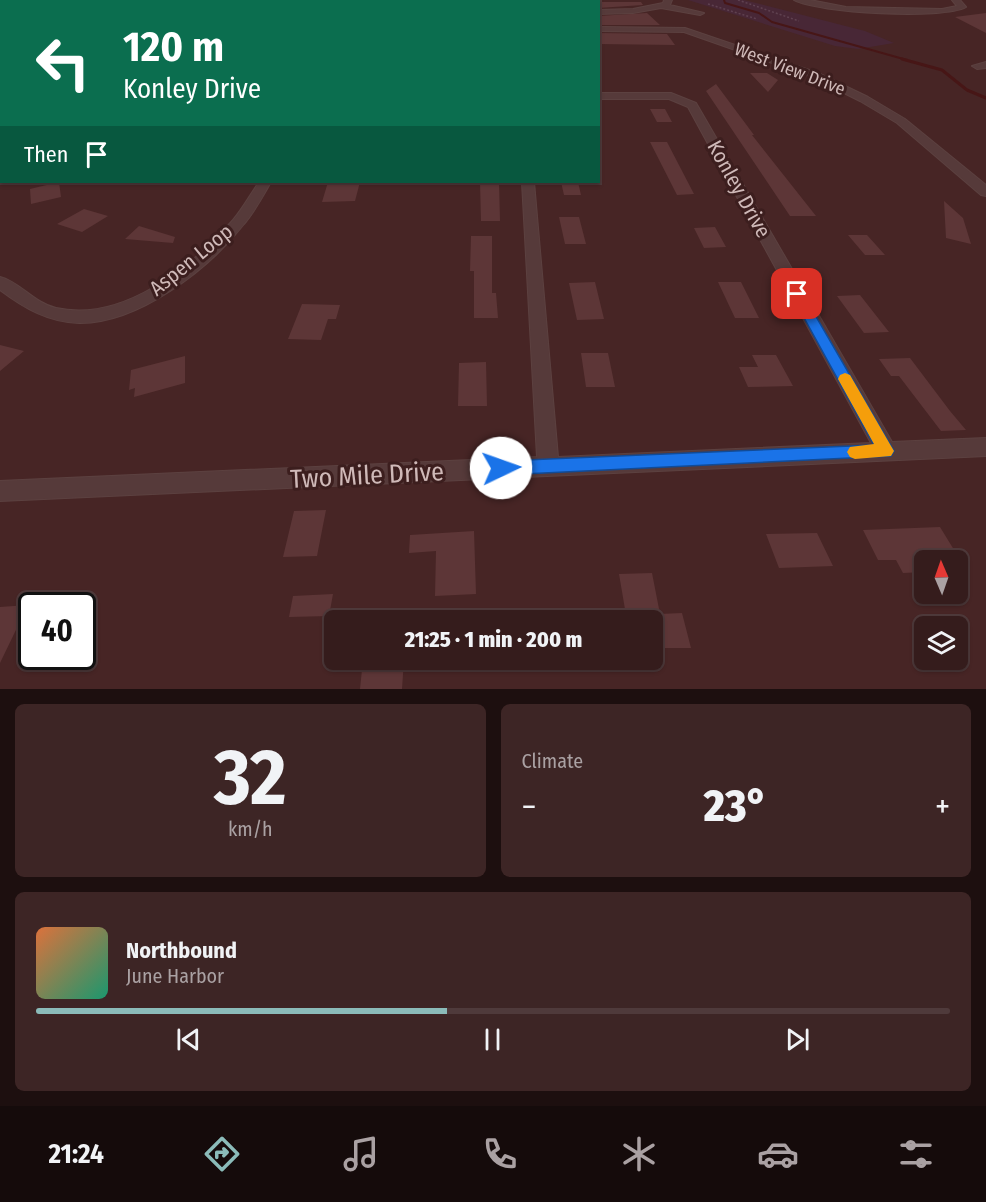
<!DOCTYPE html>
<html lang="en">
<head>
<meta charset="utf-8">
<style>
	:root { --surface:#351c1c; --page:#3d2525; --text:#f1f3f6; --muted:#aaa1a3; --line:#4f3a3b; --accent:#8bbbb9 }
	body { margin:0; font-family:"Fira Sans Condensed",sans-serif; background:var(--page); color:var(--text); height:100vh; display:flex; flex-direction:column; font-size:22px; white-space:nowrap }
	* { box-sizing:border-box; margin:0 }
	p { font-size:20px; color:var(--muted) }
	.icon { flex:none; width:33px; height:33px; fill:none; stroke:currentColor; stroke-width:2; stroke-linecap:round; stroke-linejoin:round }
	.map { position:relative; height:689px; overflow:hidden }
	.drawer { display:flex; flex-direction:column; gap:15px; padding:15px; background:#1d0f0f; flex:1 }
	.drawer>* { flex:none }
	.banner { position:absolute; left:0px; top:0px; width:600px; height:183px; box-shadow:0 2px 4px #0004,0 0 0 2px var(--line); background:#0b6e4f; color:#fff; overflow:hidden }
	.needle { width:39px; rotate:358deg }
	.controls { position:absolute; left:914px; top:550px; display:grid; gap:12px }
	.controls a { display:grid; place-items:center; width:54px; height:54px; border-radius:9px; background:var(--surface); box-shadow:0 2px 4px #0004,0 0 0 2px var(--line); font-size:30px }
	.speed { position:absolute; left:18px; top:592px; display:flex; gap:12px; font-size:30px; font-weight:700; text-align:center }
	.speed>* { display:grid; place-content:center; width:78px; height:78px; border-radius:50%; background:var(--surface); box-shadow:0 2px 4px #0004,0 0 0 2px var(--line); line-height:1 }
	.speed .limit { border:3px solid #111; border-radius:9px; background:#fff; color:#111 }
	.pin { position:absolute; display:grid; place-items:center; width:51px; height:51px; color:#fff; margin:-26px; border-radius:12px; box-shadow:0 3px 9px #0006 }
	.me { position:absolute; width:66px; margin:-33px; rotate:87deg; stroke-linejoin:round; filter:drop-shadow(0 0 4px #0008) }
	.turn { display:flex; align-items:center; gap:21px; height:126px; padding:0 24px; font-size:27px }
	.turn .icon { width:78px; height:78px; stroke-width:2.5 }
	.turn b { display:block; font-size:42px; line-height:51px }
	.then { display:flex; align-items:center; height:57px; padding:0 24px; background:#0003; gap:12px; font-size:22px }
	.big { font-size:45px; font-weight:800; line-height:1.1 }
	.drawer .card { flex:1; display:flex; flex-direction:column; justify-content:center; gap:9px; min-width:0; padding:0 21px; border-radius:9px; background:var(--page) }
	.drawer .dial { align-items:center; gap:0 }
	.dial b { font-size:78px; line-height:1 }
	.song { display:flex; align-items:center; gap:18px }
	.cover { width:72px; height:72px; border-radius:9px; background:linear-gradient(135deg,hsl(20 70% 55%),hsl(160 70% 35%)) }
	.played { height:6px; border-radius:3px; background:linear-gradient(90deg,var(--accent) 45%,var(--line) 45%) }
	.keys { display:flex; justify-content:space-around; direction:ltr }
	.heat { display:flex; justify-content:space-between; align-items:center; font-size:33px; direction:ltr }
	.drawer .tiles { flex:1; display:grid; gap:15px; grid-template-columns:1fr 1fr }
	.card:last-child { grid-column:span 2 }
	.trip { position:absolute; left:324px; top:610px; width:339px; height:60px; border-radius:9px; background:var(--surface); box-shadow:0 2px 4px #0004,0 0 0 2px var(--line); font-weight:800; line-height:60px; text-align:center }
	.dock { display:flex; height:96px; justify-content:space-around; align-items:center; background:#150b0b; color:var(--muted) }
	.dock .icon { width:42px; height:42px }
	.dock .current { color:var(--accent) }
	.dock b { font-size:27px; color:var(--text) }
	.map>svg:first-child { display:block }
	.green { fill:#482736 }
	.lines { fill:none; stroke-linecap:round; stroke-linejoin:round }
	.stream-far1 { stroke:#471616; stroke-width:2 }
	.stream { stroke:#471616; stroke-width:3 }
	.building { fill:#5d3637 }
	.minor-casing { stroke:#5c4140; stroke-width:2 }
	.path { stroke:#5f4150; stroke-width:1.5; stroke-dasharray:2 2; stroke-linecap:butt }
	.minor { fill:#563a3a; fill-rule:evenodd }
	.route { fill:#1a73e8; stroke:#114b97; stroke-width:1.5 }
	.slow { fill:#f59e0b }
	.labels { text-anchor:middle; stroke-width:6; stroke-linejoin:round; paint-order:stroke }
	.far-street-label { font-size:18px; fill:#cfb9b8; stroke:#3c1e1e }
	.street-label { font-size:21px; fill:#cfb9b8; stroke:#3c1e1e }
	.near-street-label { font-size:26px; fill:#cfb9b8; stroke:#3c1e1e }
</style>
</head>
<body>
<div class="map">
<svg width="986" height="689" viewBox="0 0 986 689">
	<rect width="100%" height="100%" fill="#472525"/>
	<path class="green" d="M688,0H744L865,31L894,43L858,49L835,46Z"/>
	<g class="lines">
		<path class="stream-far1" d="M724,0L725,3L759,13L772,22L907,60"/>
		<path class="stream" d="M902,59L942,70L967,90L986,98"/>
	</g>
	<path class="building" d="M598,2H641L643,5L598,8Z
		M647,13L660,25H598V16Z
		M986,13V33L955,17Z
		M598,33L667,34L675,45L598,44Z
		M750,73H767L778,80L768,92Z
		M716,84L754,135H752L816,216H790L706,91Z
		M650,109H665L672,122H657Z
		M650,142H667L694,194L677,195Z
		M59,182L61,197L31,204L30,189Z
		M328,182H360L355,201L322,202Z
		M480,182H499L500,221H481Z
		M561,182H578L581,195H564Z
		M944,201L963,218L971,244L946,238Z
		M84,209L108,216L82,232L57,224Z
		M559,217H579L586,244H565Z
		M139,226L175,237L173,243L125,239Z
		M715,227L726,247L704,248L694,228Z
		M848,235H867L885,255H865Z
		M471,236H492V293H496L498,318H474V271H470Z
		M595,282L604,319L577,320L569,283Z
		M718,282H741L759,318H735Z
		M860,295L889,332L864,333L837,296Z
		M302,304L340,305L336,319H328L321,340L288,339Z
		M0,345L24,351L0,371Z
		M581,353H608L615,387H586Z
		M752,355H776L793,386L748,387L739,367H758Z
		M185,356V383L134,397L135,388L129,390L131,370Z
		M910,358L950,411L966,430L941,431L899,376H891L879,359Z
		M486,362L487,406H458L459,363Z
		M326,510L317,556L283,557L294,511Z
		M940,527L959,558L924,559V572L903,573L896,560H878L863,530Z
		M474,531L476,594L435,596L436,551L409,553L410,535Z
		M817,533L833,566L779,568L766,534Z
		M652,573L660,614L682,613L691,648H652V621H627L619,574Z
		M333,594L329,616L289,617L293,596Z
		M28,605L0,663V607Z
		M363,660H404L402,689H360Z"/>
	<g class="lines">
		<defs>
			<path id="minor" d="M9,0H79L7,2Z
				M165,0H173L165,2Z
				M251,0H259L251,2Z
				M336,0H344L336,2Z
				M498,0H506V2H498Z
				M664,0H672L670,5L704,13L700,15L661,8L633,13L598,14V10L633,9L663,3Z
				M794,0H810L846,7L942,9L957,6L952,0H960L966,7C944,20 817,13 794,0Z
				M0,14H2V18H0Z
				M598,27L685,28L818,73L868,97L905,119L986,185V196L981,195L897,123L860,101L812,77L684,32L598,31Z
				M0,29H2V33H0Z
				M986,62V68L977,69L972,66Z
				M598,93H671L696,103L892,442L986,438V456L0,501V481L537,457L522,182H534L558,457L871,443L688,107L669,99H598Z
				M0,103H2L0,110Z
				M259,182H271C263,196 255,211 244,224C209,269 138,324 79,323C48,322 24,308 0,290V277C20,282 34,303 56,308C122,323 192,267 233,220C243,208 250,195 259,182Z"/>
		</defs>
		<use href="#minor" class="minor-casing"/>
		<path class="path" d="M738,0L799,21
			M398,2L405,0
			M708,4L757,19"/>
		<use href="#minor" class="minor"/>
	</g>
	<path class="route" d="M797,290L803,294L891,446L894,451L891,456L501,475L495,473L493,468L495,463L501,461L874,445L791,294Z"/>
	<path class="slow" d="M845,373L850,375L891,446L894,451L891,456L855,459L850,457L847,452L850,447L874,444L838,379L840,375Z"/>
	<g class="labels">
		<g class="far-street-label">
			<text transform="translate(790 69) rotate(21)" y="6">West View Drive</text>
		</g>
		<g class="street-label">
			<text transform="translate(739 189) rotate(61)" y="7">Konley Drive</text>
			<text transform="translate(191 260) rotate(-39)" y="7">Aspen Loop</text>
		</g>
		<g class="near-street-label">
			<text transform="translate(367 475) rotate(-3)" y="9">Two Mile Drive</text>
		</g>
	</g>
</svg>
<div class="controls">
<a><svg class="needle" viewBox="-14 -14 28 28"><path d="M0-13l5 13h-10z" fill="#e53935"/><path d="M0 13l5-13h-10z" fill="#aaa1a3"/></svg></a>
<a><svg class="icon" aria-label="layers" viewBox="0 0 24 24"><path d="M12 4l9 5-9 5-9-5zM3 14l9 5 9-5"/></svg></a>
</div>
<div class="speed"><div class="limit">40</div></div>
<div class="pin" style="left:797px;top:294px;background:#d93025"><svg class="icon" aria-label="arrive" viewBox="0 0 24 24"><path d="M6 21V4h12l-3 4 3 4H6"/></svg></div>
<svg class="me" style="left:501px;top:468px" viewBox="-20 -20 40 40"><circle r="19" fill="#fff"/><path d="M0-13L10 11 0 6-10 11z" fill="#1a73e8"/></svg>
<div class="trip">21:25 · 1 min · 200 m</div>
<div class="banner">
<div class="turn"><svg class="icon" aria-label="left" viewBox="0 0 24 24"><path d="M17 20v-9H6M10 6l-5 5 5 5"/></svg><div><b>120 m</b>Konley Drive</div></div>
<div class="then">Then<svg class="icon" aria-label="arrive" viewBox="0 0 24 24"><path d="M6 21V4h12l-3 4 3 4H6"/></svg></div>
</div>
</div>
<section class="drawer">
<div class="tiles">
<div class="card dial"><b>32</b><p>km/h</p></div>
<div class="card"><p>Climate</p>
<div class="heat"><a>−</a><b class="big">23°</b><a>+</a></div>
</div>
<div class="card">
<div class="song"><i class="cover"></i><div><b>Northbound</b><p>June Harbor</p></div></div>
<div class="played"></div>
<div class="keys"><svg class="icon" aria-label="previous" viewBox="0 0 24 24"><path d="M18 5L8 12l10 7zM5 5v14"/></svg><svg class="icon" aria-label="pause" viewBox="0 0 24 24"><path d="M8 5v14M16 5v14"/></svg><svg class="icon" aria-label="next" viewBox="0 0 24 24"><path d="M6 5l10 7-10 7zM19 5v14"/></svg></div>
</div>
</div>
</section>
<nav class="dock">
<b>21:24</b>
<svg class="icon current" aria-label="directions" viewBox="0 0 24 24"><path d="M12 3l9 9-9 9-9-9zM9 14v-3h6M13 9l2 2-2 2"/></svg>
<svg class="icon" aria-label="music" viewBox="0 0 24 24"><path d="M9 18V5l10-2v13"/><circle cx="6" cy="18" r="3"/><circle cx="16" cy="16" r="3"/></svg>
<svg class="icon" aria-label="phone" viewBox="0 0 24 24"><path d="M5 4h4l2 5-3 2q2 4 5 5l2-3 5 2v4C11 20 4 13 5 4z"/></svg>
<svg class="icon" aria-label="climate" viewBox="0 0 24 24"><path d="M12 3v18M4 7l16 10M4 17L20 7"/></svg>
<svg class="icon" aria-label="car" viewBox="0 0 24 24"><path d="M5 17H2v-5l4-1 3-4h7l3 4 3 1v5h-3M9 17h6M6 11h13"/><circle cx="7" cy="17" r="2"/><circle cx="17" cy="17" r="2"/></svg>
<svg class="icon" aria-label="filters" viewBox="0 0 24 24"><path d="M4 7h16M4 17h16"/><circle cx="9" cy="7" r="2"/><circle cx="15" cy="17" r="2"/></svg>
</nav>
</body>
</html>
